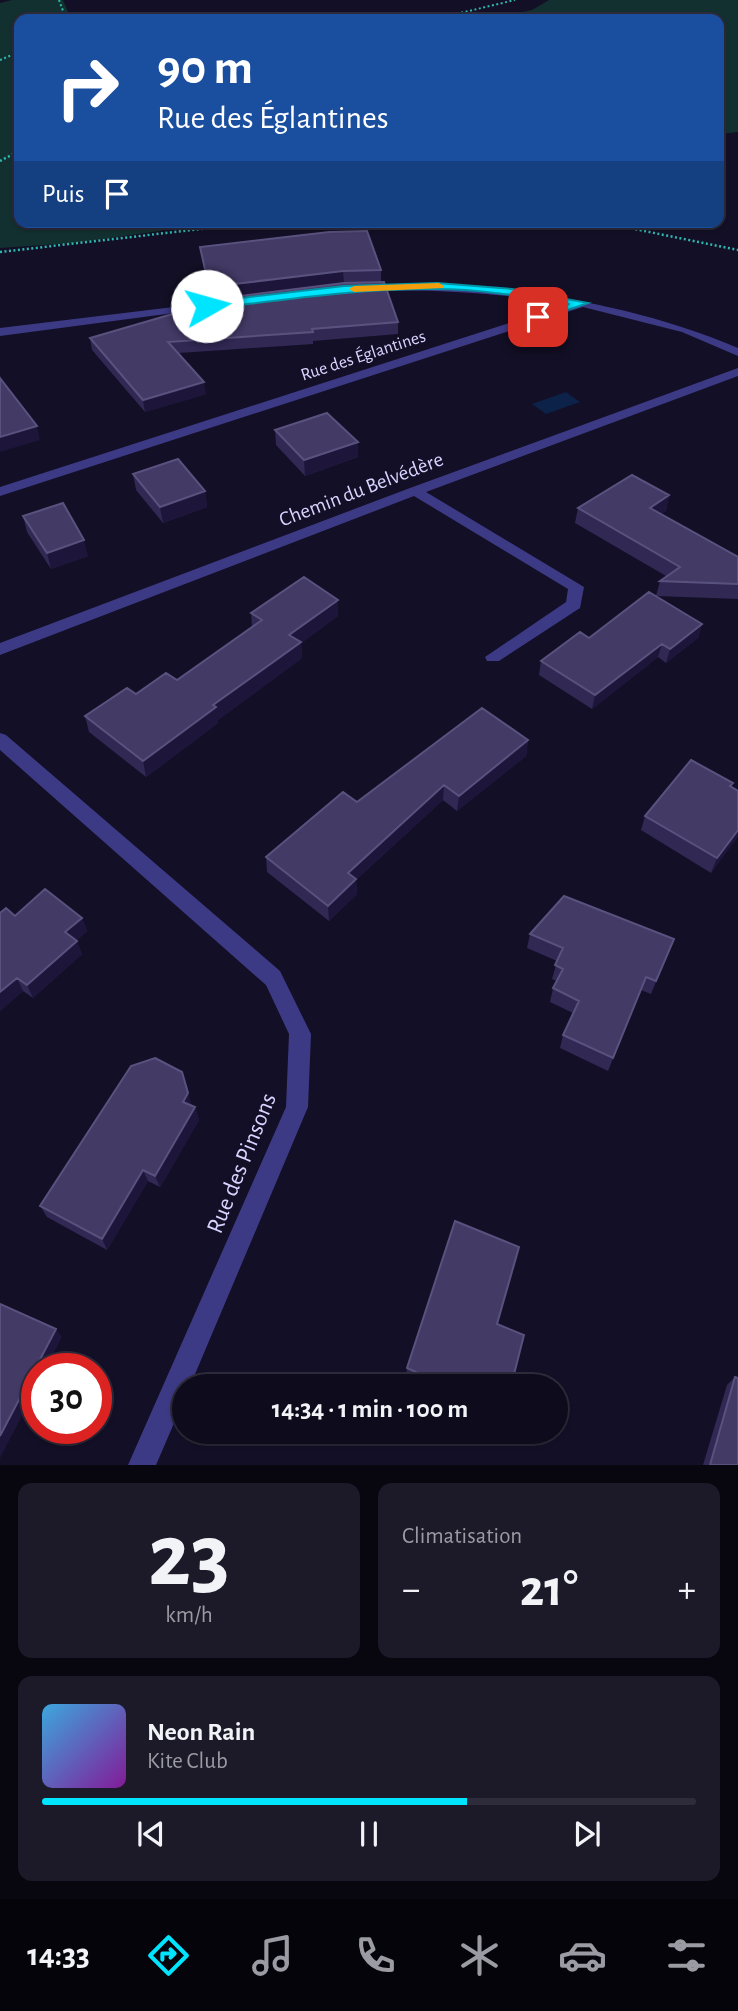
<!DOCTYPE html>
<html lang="fr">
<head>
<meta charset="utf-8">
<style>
	:root { --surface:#0e0b1c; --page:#1c1929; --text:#f1f3f6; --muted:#9b9ba3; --line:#2e2b3b; --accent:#00e5ff }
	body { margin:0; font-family:"Alegreya Sans",sans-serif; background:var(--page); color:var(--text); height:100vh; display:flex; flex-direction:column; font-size:26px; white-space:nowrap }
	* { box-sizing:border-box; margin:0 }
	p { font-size:23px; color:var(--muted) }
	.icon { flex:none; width:38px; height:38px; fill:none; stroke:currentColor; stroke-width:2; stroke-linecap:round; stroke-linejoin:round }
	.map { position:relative; height:1465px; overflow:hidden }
	.side { display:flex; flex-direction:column; gap:18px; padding:18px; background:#08060f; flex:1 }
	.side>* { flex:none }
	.top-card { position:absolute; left:14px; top:14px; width:710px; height:214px; border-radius:14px; box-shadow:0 2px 5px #0004,0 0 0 2px var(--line); background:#1a4fa0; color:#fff; overflow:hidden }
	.speed { position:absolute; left:21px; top:1353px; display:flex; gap:14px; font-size:35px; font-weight:700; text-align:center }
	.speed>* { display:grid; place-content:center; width:91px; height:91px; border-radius:50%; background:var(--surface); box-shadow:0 2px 5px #0004,0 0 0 2px var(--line); line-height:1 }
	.speed .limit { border:10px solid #d22; background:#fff; color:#111 }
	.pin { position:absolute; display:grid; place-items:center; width:60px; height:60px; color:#fff; margin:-30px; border-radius:14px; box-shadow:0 4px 10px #0006 }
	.me { position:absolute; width:77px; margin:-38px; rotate:83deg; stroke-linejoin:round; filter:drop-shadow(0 0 5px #0008) }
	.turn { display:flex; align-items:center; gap:24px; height:147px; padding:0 28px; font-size:32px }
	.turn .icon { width:91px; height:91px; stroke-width:2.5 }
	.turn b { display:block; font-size:49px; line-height:60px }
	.then { display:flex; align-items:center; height:66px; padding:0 28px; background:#0003; gap:14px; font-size:26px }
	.big { font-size:52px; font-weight:700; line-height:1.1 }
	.side .card { flex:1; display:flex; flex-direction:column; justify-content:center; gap:10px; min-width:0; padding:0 24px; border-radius:14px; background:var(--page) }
	.side .dial { align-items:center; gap:0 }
	.dial b { font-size:91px; line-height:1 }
	.song { display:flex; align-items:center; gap:21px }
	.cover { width:84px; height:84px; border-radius:10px; background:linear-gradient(135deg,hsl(200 70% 55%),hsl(290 70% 35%)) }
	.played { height:7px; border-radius:4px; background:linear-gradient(90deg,var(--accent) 65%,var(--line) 65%) }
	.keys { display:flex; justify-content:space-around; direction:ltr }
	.heat { display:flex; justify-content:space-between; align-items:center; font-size:38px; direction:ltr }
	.side .tiles { flex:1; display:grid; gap:18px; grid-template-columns:1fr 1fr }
	.card:last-child { grid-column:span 2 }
	.trip { position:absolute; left:172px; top:1374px; width:396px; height:70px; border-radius:35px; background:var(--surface); box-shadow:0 2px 5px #0004,0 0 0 2px var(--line); font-weight:700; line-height:70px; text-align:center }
	.dock { display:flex; height:112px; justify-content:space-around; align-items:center; background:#06040b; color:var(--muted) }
	.dock .icon { width:49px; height:49px }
	.dock .on { color:var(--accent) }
	.dock b { font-size:32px; color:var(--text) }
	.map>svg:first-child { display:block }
	.green { fill:#12302f }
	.water { fill:#0c2248 }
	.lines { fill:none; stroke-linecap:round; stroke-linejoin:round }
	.path-far1 { stroke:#2fb8b0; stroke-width:2; stroke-dasharray:2 2.5; stroke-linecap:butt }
	.path { stroke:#2fb8b0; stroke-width:2.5; stroke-dasharray:2 2.5; stroke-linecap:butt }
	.street { fill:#3d3a85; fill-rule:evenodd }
	.wall { fill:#312854 }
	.shaded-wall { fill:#1d163a }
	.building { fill:#433a66; stroke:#5a527e; stroke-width:2 }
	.route { fill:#00e5ff; stroke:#0095a6; stroke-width:2 }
	.slow { fill:#f59e0b }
	.labels { text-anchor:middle; stroke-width:7; stroke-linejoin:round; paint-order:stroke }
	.far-street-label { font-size:18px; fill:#d9d4ff; stroke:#130f26 }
	.street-label { font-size:21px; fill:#d9d4ff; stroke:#130f26 }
	.near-street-label { font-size:24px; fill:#d9d4ff; stroke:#130f26 }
</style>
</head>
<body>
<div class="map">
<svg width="738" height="1465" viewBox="0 0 738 1465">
	<rect width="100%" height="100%" fill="#130f26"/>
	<path class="green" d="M12,0H63L71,19H19V222H222L75,243L0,248V3Z
		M549,0H738V132L719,134V19H488L532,10Z"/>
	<path class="water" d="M566,392L580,402L546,414L532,404Z"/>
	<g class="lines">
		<path class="path-far1" d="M59,0L66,19
			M435,19L515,0
			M0,60L19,52"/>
		<path class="path" d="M0,161L19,151
			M600,222L738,250
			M0,252L262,222"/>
		<path class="street" d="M437,283C541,291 641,307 738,348V356L682,332L583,307L0,496V487L568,304C497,293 437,289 365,291L359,288L365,285Z
			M215,302L219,303V307L0,336V328Z
			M738,368V376L426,492L584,587L580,608L499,661H487L485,657L566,602L568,589L414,496L0,655V643L410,488Z
			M0,733L6,735L280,971L311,1034L308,1107L190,1386H184V1400L156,1465H128L286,1107L289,1034L266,985L0,750Z"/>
	</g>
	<path class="wall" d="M200,247L381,270V282L398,322V334L313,341V344L179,353L206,394L145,412L92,350L90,338L192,309L191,302L210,300Z
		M275,430L358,457L305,476L276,445Z
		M133,474L205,491L207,507L163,523L136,490Z
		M669,495L666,511L660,514L738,557V599L656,596L660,581L666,576L575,523L578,508Z
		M23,516L88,556L51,569L27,532Z
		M251,613L338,616L301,643L302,658L218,720V723L146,777L89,732L85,716L136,694L177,680L252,627Z
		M702,624L698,638L666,663L658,657L592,709L539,675L541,661L589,638Z
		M528,740L526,756L457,811L443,800L356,880L357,894L329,921L267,872L266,857L357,802Z
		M733,783L731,787L738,836L711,873L641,830L645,816Z
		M15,916L82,918L87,931L76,941L82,954L33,998L23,991L0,1011Z
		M530,934L668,953L651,994L641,990L608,1071L560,1048L563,1035L573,1013L550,1002L553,988L557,981L552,979L557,961L527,948Z
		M192,1106L195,1107L199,1120L160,1187L148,1181L107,1250L47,1217L40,1206Z
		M497,1324L511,1386H426L406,1377L407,1368Z
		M735,1377L738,1465H703L727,1385Z"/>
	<path class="shaded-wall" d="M343,271L344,283L210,300L209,287Z
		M204,382L206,394L145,412L143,400Z
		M37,426L40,440L0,452V437Z
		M358,442V457L305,476L304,460Z
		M205,491L207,507L163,523L160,507Z
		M669,495L666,511L646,523L650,508Z
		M84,540L88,556L51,569L47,553Z
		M338,600V616L301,643L302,658L218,720V723L146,777L143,761L213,705L289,635Z
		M702,624L698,638L666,663L670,649Z
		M662,644L658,657L592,709L595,695Z
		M528,740L526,756L457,811L459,796Z
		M444,785L443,800L356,880L357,894L329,921L328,906L348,873Z
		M738,830V836L711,873L717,858Z
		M82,918L87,931L71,946L65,932Z
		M77,941L82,954L33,998L27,985Z
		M17,978L23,991L0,1011V992Z
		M182,1072L192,1106L183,1102Z
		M195,1107L199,1120L160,1187L155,1176Z
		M143,1170L148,1181L107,1250L102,1239Z
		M56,1329L62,1337L46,1368H37V1387L0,1458V1436Z"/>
	<path class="building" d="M367,231L381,270L343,271L209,287L200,247L329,232Z
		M384,282L398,322L312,329L313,332L168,342L204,382L143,400L90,338L193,308L191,302L344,283Z
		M0,378L37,426L0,437Z
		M327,413L358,442L304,460L275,430Z
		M178,459L205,491L160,507L133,474Z
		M632,475L669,495L650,508L738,557V584L660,581L680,567L578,508Z
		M63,503L84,540L47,553L23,516Z
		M304,577L338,600L289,635L301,642L213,705L216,707L143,761L85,716L127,688L136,694L166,673L177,680L262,620L251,613Z
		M649,592L702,624L670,649L662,644L595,695L541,661L580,632L589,638Z
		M482,708L528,740L459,796L444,785L348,873L356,879L328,906L266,857L343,792L357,802Z
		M691,760L733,783L730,786L738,791V830L717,858L645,816Z
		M45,889L82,918L65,932L77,941L27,985L17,978L0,992V913L6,908L15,916Z
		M564,896L674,939L656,981L646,977L613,1058L563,1035L579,1001L553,988L563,969L555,965L563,948L530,934Z
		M155,1058L182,1072L188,1093L183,1102L195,1107L155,1176L143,1170L102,1239L40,1206L131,1066Z
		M455,1221L519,1247L497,1324L524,1335L511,1386H446L407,1368Z
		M0,1304L56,1329L0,1436Z
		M735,1377L738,1378V1465H710Z"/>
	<path class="route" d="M437,283L512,289L588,303L538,320L533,317L534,315L569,304C526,297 481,289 436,289C359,288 283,300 207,309L202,306L207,302L344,286Z"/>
	<path class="slow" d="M439,283L444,286L443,288L354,292L349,289L354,286Z"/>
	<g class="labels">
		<g class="far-street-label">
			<text transform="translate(363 355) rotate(-18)" y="6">Rue des Églantines</text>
		</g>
		<g class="street-label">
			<text transform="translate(361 489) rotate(-21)" y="7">Chemin du Belvédère</text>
		</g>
		<g class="near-street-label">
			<text transform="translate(241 1163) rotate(-68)" y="8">Rue des Pinsons</text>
		</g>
	</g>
</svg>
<div class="speed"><div class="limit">30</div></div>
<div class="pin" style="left:538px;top:317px;background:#d93025"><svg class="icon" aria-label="arrive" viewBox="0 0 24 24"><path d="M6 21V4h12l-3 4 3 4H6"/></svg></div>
<svg class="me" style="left:207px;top:306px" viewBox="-20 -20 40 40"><circle r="19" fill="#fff"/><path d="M0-13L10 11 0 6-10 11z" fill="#00e5ff"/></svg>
<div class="trip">14:34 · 1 min · 100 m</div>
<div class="top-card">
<div class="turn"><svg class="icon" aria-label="right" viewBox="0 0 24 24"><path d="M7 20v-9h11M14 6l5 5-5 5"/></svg><div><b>90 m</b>Rue des Églantines</div></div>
<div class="then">Puis<svg class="icon" aria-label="arrive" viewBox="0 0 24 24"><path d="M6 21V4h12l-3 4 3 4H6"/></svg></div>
</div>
</div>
<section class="side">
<div class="tiles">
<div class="card dial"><b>23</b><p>km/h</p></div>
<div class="card"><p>Climatisation</p>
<div class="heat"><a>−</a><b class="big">21°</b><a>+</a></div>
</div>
<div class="card">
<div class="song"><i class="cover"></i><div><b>Neon Rain</b><p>Kite Club</p></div></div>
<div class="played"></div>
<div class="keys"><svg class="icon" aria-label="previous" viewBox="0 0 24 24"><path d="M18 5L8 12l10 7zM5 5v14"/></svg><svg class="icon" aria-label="pause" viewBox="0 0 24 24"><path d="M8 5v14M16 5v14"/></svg><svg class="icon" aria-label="next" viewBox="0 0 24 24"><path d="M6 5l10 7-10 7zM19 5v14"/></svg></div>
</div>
</div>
</section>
<nav class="dock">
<b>14:33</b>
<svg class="icon on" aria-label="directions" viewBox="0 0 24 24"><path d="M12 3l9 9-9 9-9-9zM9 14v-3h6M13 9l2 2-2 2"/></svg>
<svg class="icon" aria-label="music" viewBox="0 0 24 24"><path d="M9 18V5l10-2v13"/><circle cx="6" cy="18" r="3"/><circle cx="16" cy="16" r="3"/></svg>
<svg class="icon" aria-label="phone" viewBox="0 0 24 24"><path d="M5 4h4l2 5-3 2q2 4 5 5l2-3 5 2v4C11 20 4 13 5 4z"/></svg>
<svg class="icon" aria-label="climate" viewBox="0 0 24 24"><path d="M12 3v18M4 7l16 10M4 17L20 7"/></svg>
<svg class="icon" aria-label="car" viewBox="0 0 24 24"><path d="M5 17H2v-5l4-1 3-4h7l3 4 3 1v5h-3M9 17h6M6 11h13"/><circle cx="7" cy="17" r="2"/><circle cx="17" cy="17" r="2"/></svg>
<svg class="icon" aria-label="filters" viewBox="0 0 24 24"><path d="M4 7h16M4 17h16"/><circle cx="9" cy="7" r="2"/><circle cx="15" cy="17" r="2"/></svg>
</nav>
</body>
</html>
